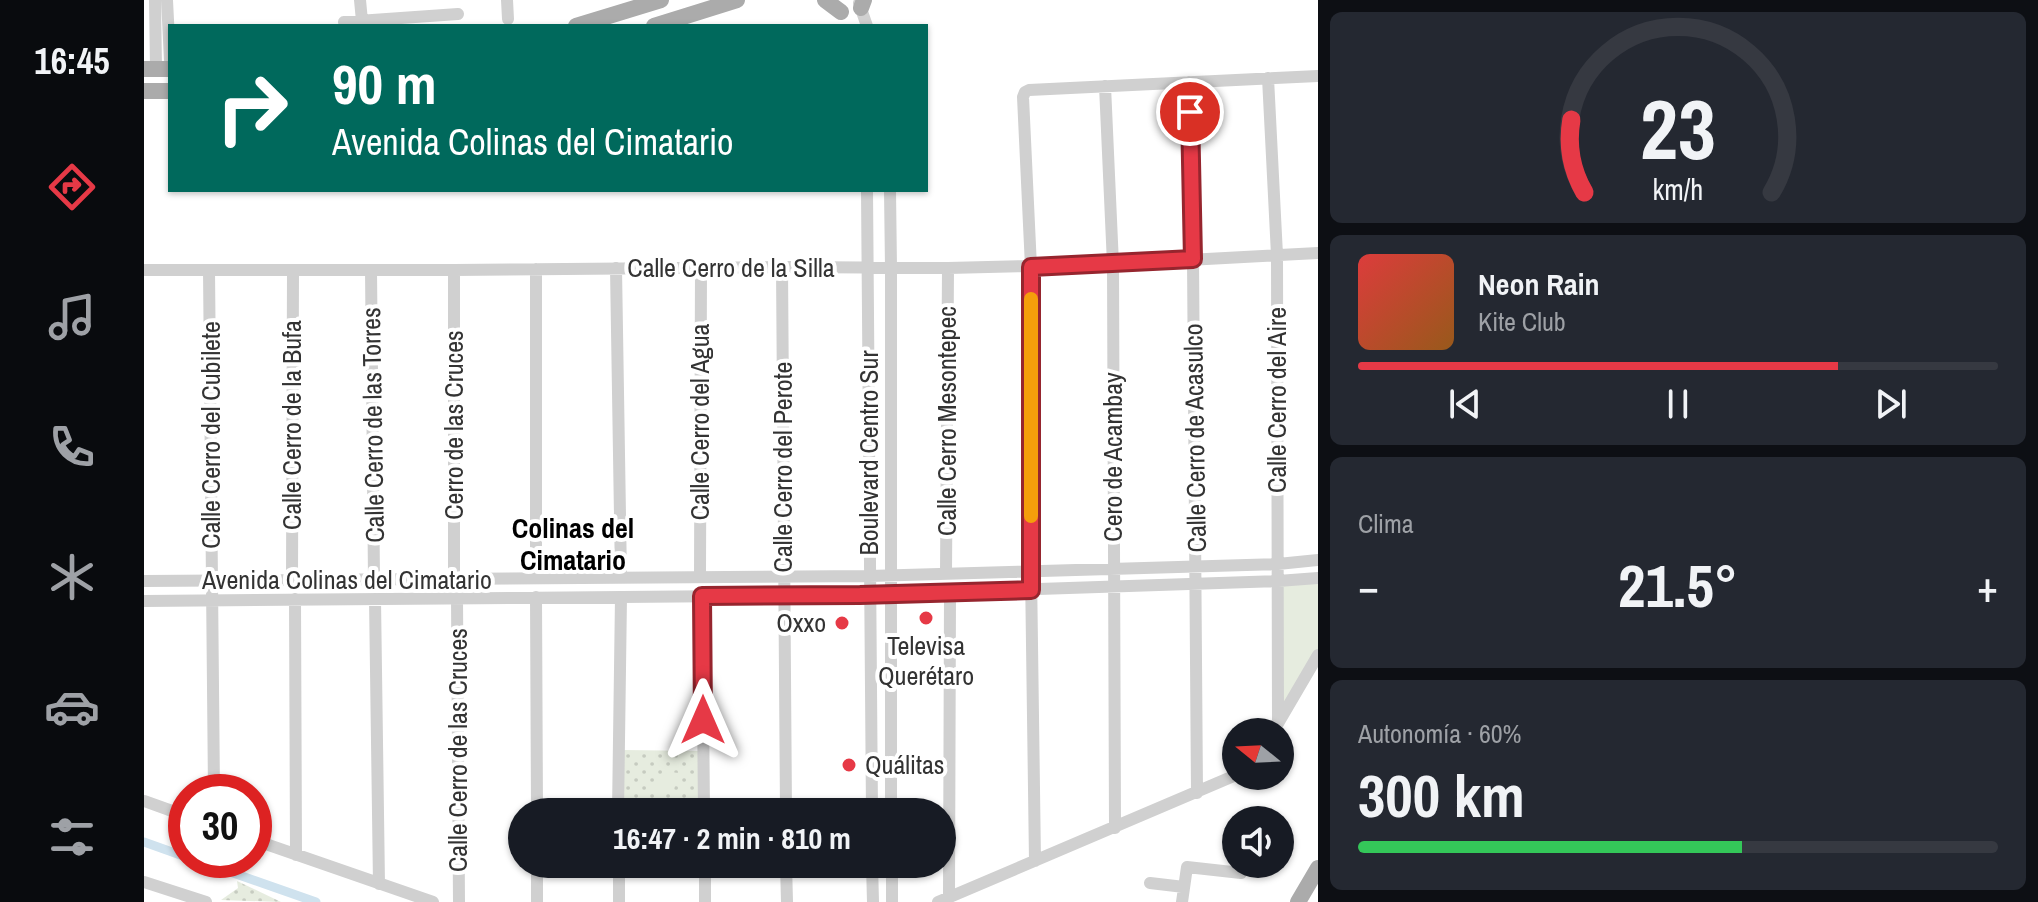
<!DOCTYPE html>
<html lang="es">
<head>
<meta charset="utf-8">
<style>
	:root { --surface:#171b24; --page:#242831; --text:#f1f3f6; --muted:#9ea1a6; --line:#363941; --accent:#e63946 }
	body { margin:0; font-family:"Archivo Narrow",sans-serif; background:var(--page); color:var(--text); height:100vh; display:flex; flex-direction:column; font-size:30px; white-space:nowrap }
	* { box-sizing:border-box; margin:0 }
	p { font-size:26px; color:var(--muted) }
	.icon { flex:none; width:44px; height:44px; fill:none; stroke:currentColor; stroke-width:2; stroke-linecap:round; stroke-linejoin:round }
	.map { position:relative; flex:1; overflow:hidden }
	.panel { display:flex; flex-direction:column; gap:12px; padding:12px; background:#0d0f14; width:720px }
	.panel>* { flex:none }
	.hud { position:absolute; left:24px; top:24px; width:760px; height:168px; border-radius:0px; box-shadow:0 2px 6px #0004; background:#00695c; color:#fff; overflow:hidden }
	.needle { width:52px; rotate:288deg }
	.tools { position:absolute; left:1078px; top:718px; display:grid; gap:16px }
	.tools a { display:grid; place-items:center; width:72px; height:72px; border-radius:50%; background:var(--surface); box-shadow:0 2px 6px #0004; font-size:40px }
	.speed { position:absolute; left:24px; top:774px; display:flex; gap:16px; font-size:40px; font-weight:700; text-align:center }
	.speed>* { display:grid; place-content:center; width:104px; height:104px; border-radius:50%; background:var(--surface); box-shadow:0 2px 6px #0004; line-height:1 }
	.speed .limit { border:12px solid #d22; background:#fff; color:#111 }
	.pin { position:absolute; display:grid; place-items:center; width:68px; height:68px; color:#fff; margin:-34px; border:4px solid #fff; border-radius:50%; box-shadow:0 2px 8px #0007 }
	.me { position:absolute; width:88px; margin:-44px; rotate:0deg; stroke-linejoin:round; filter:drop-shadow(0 0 6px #0008) }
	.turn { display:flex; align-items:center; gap:28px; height:168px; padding:0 32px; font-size:36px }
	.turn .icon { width:104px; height:104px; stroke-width:2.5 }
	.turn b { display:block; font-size:56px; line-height:68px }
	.big { font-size:60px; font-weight:700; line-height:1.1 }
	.panel .widget { flex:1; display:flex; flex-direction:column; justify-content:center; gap:12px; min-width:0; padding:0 28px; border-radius:12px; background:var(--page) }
	.panel .dial { align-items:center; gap:0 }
	.dial svg { height:208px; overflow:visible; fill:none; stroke:var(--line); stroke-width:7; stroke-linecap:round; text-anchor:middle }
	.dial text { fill:var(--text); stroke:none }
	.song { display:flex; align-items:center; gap:24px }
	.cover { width:96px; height:96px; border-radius:12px; background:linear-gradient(135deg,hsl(0 70% 55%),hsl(30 70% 35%)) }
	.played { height:8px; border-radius:4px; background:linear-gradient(90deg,var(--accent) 75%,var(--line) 75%) }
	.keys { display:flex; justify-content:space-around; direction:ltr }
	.heat { display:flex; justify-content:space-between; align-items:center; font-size:44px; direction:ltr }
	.charge { height:12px; border-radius:6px; background:linear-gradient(90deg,#34c759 60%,var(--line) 0) }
	.trip { position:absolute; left:364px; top:798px; width:448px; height:80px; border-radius:40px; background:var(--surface); box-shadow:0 2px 6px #0004; font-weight:700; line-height:80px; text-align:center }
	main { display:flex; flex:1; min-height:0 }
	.tab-bar { display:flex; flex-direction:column; width:144px; justify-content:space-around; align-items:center; background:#090b0e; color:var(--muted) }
	.tab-bar .icon { width:56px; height:56px }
	.tab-bar .on { color:var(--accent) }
	.tab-bar b { font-size:36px; color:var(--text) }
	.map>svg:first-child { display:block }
	.park { fill:url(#park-dots) }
	.garden { fill:#e6ecdf }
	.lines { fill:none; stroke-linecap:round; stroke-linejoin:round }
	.canal { stroke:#cfe2ee; stroke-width:9 }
	.minor { stroke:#d0d0d0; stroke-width:12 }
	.major { stroke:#ababab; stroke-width:16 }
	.route-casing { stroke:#96252e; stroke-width:20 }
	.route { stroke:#e63946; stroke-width:14 }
	.slow { stroke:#f59e0b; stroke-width:14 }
	.poi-dot { fill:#e63946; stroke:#fff; stroke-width:3 }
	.labels { text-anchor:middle; stroke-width:8; stroke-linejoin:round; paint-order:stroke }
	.street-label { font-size:26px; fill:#333; stroke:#fff }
	.poi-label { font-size:26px; fill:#333; stroke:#fff; text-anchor:end }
	.neighbourhood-label { font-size:28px; font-weight:bold; fill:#000; stroke:#fff }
</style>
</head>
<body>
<main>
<nav class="tab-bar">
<b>16:45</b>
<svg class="icon on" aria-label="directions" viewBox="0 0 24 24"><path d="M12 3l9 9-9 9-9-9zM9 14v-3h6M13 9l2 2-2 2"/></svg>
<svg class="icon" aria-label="music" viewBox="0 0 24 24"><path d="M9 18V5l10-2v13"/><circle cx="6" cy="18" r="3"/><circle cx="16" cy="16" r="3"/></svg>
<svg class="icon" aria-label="phone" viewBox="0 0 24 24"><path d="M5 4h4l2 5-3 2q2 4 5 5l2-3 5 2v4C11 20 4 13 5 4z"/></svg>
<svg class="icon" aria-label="climate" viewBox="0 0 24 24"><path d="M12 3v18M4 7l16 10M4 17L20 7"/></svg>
<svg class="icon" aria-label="car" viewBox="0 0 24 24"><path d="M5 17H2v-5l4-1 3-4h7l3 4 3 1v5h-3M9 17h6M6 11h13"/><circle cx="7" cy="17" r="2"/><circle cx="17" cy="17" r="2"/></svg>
<svg class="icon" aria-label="filters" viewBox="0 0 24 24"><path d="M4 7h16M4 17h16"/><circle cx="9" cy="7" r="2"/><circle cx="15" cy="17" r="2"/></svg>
</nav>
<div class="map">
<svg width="1174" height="902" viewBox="0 0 1174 902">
	<defs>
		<pattern id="park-dots" width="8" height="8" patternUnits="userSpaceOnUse" patternTransform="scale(2)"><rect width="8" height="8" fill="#e6ecdf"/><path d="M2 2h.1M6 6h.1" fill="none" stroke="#c6cbc0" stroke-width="1.8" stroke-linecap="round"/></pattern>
	</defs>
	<rect width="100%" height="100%" fill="#fff"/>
	<path class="park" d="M480,750L560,751V812H474Z
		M93,881L137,902L77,900L94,888Z"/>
	<path class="garden" d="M1174,578V655L1134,722V581Z
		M525,772L535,773L530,789L524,791L517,797C510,786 513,777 525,772Z"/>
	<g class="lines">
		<path class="canal" d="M0,842L42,857
			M52,860L172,902"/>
		<path class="minor" d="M11,0L12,69
			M23,0L26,60
			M216,0L218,21
			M363,0L364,19
			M715,3L723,26
			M200,22L314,14
			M1124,78L1133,255L1134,722
			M1045,82L1049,259L1053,793
			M961,86L969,264L971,828
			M723,190L728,812
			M746,190L747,268V812
			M638,267L642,812
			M472,268L477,578
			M0,270H310L638,267L804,268L969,264L1174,253
			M65,270L70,792
			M227,270L230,579
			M802,574L804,268
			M556,577L557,267
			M392,578V269
			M310,579V270
			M148,580L149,271
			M0,581L725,576L1134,564L1174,560
			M558,596L560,812
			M392,597L393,812
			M313,598L315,902
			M151,599L152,855
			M231,599L235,884
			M0,601L716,595L1134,581L1174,578
			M1129,732L1174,655
			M0,801L42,816
			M474,812L477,597
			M110,840L289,902
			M891,861L887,572V267L879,97L881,92L885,90L1174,76
			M393,864V902
			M475,864V902
			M561,864V902
			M642,864L643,902
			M728,864L729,902
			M748,864V902
			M0,882L62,902
			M1006,883L1040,887
			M805,897L806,593
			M794,902L1092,775
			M1038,902L1043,867L1097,873L1100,864"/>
		<path class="major" d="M681,0L697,12
			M717,8L720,0
			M432,26L517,0
			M510,26L593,0
			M0,69H26
			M0,91H26
			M1154,902L1174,868"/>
	</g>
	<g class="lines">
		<defs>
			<path id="route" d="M559,720L558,596L716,595L887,590V267L1049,259L1046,112"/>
		</defs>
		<use href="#route" class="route-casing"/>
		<use href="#route" class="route"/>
		<path class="slow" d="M887,299V516"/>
	</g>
	<g class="poi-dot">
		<circle cx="782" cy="618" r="8"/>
		<circle cx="698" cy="623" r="8"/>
		<circle cx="705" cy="765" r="8"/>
	</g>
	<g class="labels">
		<g class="street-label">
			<text x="587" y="277">Calle Cerro de la Silla</text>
			<text transform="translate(1133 400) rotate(-90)" y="9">Calle Cerro del Aire</text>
			<text transform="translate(803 421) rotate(-90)" y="9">Calle Cerro Mesontepec</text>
			<text transform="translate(556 422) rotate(-90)" y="9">Calle Cerro del Agua</text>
			<text transform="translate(148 425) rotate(-90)" y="9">Calle Cerro de la Bufa</text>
			<text transform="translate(229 425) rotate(-91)" y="9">Calle Cerro de las Torres</text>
			<text transform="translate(310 425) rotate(-90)" y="9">Cerro de las Cruces</text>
			<text transform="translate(67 435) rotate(-90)" y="9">Calle Cerro del Cubilete</text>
			<text transform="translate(1051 438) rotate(-91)" y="9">Calle Cerro de Acasulco</text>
			<text transform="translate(725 453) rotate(-90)" y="9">Boulevard Centro Sur</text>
			<text transform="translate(969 457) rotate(-90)" y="9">Cero de Acambay</text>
			<text transform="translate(639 467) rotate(-90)" y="9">Calle Cerro del Perote</text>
			<text x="203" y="589">Avenida Colinas del Cimatario</text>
			<text transform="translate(314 750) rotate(-90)" y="9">Calle Cerro de las Cruces</text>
		</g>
		<g class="poi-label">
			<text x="682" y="632">Oxxo</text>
			<text x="782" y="655" text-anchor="middle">Televisa<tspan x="782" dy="30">Querétaro</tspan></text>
			<text x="721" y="774" text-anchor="start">Quálitas</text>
		</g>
		<g class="neighbourhood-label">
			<text x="429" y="538">Colinas del<tspan x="429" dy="32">Cimatario</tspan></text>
		</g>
	</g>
</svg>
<div class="tools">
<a><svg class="needle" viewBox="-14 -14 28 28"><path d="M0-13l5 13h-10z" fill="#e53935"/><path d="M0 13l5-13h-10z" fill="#9ea1a6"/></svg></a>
<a><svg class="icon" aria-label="sound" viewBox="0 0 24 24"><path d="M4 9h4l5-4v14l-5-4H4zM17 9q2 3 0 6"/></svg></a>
</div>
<div class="speed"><div class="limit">30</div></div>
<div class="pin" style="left:1046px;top:112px;background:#d93025"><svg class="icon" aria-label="arrive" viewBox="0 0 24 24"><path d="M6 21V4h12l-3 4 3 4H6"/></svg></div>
<svg class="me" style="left:559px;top:720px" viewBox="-20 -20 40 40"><path d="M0-17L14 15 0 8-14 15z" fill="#e63946" stroke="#fff" stroke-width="4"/></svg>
<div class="trip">16:47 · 2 min · 810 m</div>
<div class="hud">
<div class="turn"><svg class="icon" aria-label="right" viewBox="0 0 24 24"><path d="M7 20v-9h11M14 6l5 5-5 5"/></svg><div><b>90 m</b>Avenida Colinas del Cimatario</div></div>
</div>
</div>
<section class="panel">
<div class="widget dial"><svg viewBox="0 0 100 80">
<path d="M14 69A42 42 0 1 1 86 69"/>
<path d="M14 69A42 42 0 0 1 9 41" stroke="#e63946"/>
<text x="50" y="56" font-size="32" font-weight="700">23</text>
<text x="50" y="72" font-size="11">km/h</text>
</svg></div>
<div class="widget">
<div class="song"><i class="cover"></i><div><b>Neon Rain</b><p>Kite Club</p></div></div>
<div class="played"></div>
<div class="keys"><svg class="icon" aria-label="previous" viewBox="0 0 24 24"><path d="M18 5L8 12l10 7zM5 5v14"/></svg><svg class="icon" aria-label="pause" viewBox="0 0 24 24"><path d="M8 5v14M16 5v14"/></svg><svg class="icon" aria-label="next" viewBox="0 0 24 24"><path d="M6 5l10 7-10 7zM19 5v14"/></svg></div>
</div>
<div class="widget"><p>Clima</p>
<div class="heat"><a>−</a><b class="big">21.5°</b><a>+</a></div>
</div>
<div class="widget"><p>Autonomía · 60%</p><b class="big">300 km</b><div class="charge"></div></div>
</section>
</main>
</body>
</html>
